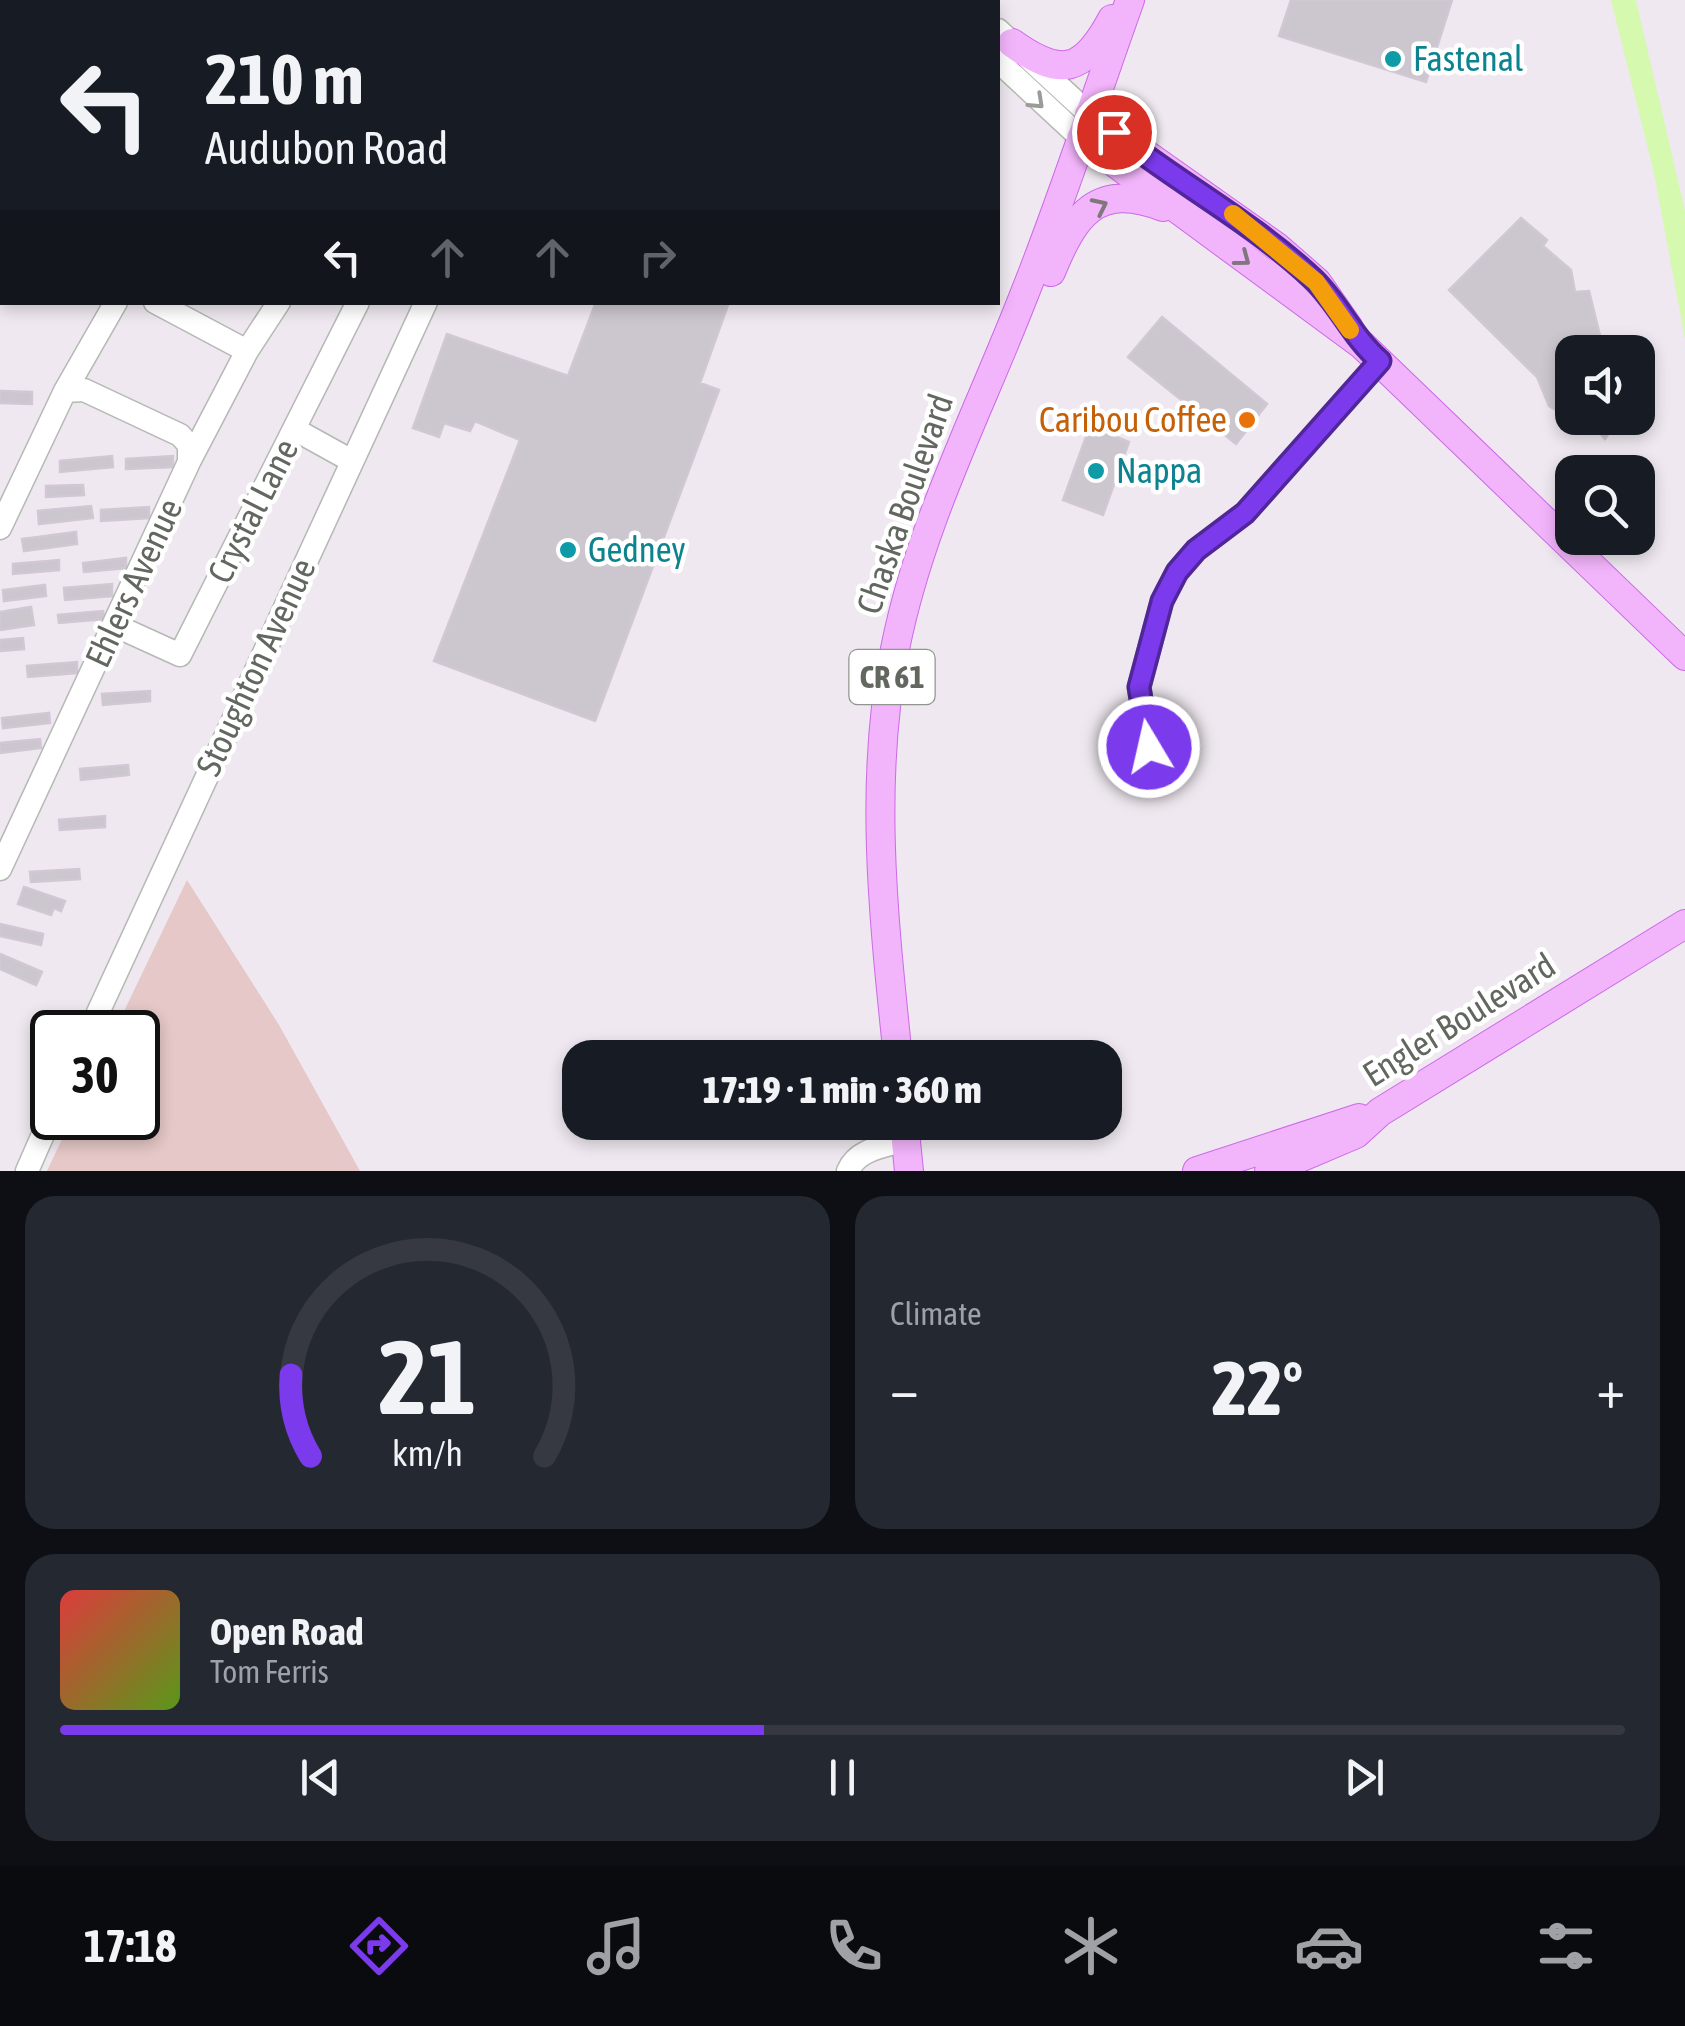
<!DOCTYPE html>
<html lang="en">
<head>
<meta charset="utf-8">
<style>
	:root { --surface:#171b24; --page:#242831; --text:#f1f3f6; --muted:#9ea1a6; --line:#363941; --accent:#7c3aed }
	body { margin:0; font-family:"Asap Condensed",sans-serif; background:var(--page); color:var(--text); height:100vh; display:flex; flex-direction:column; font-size:38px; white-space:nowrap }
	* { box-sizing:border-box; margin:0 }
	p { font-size:32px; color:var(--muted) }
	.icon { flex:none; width:55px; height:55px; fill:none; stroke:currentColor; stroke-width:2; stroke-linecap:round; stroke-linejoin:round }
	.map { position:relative; height:1171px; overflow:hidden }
	.details { display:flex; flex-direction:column; gap:25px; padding:25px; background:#0d0f14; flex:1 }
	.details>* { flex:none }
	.top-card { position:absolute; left:0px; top:0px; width:1000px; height:305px; box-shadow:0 5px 15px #0003; background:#171b24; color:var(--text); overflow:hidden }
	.fabs { position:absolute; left:1555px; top:335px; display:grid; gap:20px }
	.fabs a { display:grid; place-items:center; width:100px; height:100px; border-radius:20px; background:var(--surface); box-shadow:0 5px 15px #0003; font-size:50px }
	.speed { position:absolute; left:30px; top:1010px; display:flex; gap:20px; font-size:50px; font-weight:700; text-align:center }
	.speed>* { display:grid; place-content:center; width:130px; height:130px; border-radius:50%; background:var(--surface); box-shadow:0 5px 15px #0003; line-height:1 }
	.speed .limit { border:5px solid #111; border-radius:15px; background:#fff; color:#111 }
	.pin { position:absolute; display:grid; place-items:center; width:85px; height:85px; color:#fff; margin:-42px; border:5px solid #fff; border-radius:50%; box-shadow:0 2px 10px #0007 }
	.me { position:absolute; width:110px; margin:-55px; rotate:351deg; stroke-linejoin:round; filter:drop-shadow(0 0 8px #0008) }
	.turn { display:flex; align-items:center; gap:35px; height:210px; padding:0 40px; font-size:45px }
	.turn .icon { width:130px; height:130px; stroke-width:2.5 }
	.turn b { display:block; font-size:70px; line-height:85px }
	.lanes { display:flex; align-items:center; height:95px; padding:0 40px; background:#0003; justify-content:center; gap:50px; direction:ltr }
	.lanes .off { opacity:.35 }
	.big { font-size:75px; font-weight:800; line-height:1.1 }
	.details .widget { flex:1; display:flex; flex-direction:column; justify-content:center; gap:15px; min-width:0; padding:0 35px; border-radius:30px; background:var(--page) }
	.details .dial { align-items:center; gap:0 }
	.dial svg { height:260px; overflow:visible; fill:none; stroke:var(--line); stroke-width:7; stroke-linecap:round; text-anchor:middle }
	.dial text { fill:var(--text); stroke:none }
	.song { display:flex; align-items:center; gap:30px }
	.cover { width:120px; height:120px; border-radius:15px; background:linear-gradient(135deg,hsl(0 70% 55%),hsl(90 70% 35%)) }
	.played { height:10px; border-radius:5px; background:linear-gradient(90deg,var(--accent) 45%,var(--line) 45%) }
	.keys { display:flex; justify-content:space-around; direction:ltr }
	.heat { display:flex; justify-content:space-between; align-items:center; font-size:55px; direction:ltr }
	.details .tiles { flex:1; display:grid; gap:25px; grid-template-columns:1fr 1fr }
	.widget:last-child { grid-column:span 2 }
	.trip { position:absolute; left:562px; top:1040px; width:560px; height:100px; border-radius:30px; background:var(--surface); box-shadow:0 5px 15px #0003; font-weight:800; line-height:100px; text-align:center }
	.tab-bar { display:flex; height:160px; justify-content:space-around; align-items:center; background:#090b0e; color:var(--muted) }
	.tab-bar .icon { width:70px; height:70px }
	.tab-bar .selected { color:var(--accent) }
	.tab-bar b { font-size:45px; color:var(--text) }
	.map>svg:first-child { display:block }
	.green { fill:#e5c8c7 }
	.water { fill:#d5f9af }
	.building { fill:#ccc6ce; stroke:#d1c7d5; stroke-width:2.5 }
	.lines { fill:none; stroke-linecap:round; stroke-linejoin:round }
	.minor-casing { stroke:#b4b9b3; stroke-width:25 }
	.major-casing { stroke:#cc69e8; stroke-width:30 }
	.minor { stroke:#fff; stroke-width:22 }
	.major { stroke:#f2b4fa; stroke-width:28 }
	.oneway { stroke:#999c97 }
	.oneway2 { stroke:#7f767e }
	.route-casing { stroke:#51269a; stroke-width:25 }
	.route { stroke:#7c3aed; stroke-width:18 }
	.slow { stroke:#f59e0b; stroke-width:18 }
	.culture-dot { fill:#0f9aa8; stroke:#fff; stroke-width:4 }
	.food-dot { fill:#e8710a; stroke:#fff; stroke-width:4 }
	.labels { text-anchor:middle; stroke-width:9; stroke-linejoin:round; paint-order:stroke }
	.shield { fill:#fff; stroke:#91958f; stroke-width:2.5 }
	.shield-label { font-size:32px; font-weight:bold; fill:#62675f }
	.culture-label { font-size:35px; fill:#0d838f; stroke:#fff; text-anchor:start }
	.food-label { font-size:35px; fill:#c56008; stroke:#fff; text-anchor:end }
	.street-label { font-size:35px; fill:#62675f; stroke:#fff }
</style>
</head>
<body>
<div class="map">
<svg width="1685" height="1171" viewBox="0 0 1685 1171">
	<rect width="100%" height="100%" fill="#efe8f0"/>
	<path class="green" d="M187,880L279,1025L360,1171H47L72,1118H138V1032H114Z"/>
	<path class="water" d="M1611,0H1636L1685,211V339L1654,173Z"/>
	<path class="building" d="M1291,0H1452L1426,82L1279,36Z
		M1521,218L1547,240L1543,246L1571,270L1575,292L1589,291L1604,352H1572V418H1619L1605,439L1592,424L1587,429L1549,406L1537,377L1449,290Z
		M596,302H729L700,383L719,390L595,721L434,661L520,440L475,421L470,431L444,423L439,437L413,428L447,334L568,376Z
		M1162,317L1267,404L1236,444L1128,357Z
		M0,391L32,392V404L0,403Z
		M1090,426L1129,442L1103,515L1063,500Z
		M112,456L113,467L60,472V461Z
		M173,456V467L126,469V459Z
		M83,485L84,495L46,497V486Z
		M91,506L93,518L39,524L38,511Z
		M149,507V518L101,521V510Z
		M76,532L77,544L24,551L22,539Z
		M126,558V568L84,572L83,563Z
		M59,560V570L13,574V564Z
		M112,584V596L65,600L64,588Z
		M45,585L46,596L4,601L3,590Z
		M31,607L34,625L0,630V612Z
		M103,611L104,619L59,623L58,615Z
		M23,638L24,649L0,651V640Z
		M77,662V673L28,677L27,666Z
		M150,691V701L103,705L102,694Z
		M49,713L50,723L3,728L2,718Z
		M40,739L41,748L0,753V743Z
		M128,765L129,775L81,780L80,769Z
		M105,816V827L60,830L59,820Z
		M79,869L80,879L31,882L30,872Z
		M24,887L65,901L61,911L54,908L51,915L18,904Z
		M0,924L43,934L41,945L0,936Z
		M0,954L42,972L36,985L0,969Z"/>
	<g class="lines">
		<defs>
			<path id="minor" d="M968,0L969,2
				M284,2L285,0
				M433,2L435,0
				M577,2L579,0
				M998,30L1089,114
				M998,61L1081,138
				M155,302L247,351
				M65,391L84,390L180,435L189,445V462
				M294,429L350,460
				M0,528L65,391L116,302
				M114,625L180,655L358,302
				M1149,747L1139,687L1162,601L1177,572L1196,550L1245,513L1380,361
				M0,869L189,462L247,351L279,302
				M89,1032L426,302
				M27,1171L52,1114
				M848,1171C857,1149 885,1146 906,1140"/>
			<path id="major" d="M1012,43C1061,78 1083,73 1112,19
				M1089,114L1277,247L1317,282L1349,328
				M1081,138L1362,345L1685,656
				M1051,272C1074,216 1096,181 1163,207
				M898,1058C884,922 868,784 895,649C919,527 977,415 1022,300C1062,201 1094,100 1130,0
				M904,1122L909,1171
				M1197,1171L1359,1118
				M1269,1171L1356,1134L1380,1112L1685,924"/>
		</defs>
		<use href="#minor" class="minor-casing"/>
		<use href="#major" class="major-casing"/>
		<use href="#minor" class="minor"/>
		<use href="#major" class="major"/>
	</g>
	<defs><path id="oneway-chevron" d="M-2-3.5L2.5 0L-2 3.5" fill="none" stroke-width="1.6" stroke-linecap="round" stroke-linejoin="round" transform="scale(2.5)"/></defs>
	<use class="oneway" href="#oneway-chevron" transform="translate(1037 102) rotate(43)"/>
	<g class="oneway2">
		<use href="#oneway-chevron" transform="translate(1100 206) rotate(-26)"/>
		<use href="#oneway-chevron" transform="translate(1243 259) rotate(37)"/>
	</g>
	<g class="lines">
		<defs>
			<path id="route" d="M1114,132C1178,183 1251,221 1312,278C1338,302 1352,337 1380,361L1245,513L1196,550L1177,572L1162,601L1139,687L1149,747"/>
		</defs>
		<use href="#route" class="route-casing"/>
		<use href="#route" class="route"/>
		<path class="slow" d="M1233,214L1316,282L1350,330"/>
	</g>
	<g class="culture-dot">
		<circle cx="1393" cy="59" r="10"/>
		<circle cx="1096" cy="471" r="10"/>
		<circle cx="568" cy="550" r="10"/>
	</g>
	<circle class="food-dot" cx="1247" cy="420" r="10"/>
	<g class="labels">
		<rect class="shield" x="849.5" y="650" width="85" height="54" rx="8"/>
		<g class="shield-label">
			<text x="892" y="688">CR 61</text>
		</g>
		<g class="culture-label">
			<text x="1413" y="71">Fastenal</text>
			<text x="1116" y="483">Nappa</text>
			<text x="588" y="562">Gedney</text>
		</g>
		<g class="food-label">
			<text x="1227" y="432">Caribou Coffee</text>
		</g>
		<g class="street-label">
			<text transform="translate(905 504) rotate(-71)" y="12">Chaska Boulevard</text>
			<text transform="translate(253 511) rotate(-63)" y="12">Crystal Lane</text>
			<text transform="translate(134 583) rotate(-65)" y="12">Ehlers Avenue</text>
			<text transform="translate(256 667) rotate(-65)" y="12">Stoughton Avenue</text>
			<text transform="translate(1459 1020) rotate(-32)" y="12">Engler Boulevard</text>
		</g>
	</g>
</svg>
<div class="fabs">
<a><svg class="icon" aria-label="sound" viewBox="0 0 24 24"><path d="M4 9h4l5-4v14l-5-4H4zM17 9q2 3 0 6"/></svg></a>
<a><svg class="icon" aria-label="search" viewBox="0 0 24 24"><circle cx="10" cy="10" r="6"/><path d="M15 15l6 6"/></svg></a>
</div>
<div class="speed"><div class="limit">30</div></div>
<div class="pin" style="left:1114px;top:132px;background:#d93025"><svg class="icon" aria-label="arrive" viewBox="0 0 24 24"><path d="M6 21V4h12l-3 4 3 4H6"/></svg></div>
<svg class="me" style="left:1149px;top:747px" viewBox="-20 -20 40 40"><circle r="17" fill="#7c3aed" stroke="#fff" stroke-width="3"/><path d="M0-11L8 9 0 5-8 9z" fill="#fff"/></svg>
<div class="trip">17:19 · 1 min · 360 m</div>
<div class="top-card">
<div class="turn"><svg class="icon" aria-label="left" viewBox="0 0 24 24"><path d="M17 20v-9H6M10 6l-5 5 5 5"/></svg><div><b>210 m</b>Audubon Road</div></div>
<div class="lanes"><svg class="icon" aria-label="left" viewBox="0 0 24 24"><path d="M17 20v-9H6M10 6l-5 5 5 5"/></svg><svg class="icon off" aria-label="ahead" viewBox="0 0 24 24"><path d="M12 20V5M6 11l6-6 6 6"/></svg><svg class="icon off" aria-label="ahead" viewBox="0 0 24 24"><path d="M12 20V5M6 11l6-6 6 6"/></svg><svg class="icon off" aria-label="right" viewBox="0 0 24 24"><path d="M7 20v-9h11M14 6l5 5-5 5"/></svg></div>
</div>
</div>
<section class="details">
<div class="tiles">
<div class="widget dial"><svg viewBox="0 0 100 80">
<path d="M14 69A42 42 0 1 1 86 69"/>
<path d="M14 69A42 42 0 0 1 8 44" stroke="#7c3aed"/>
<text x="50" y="56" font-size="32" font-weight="700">21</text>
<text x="50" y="72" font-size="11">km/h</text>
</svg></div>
<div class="widget"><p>Climate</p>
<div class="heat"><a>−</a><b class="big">22°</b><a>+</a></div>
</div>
<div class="widget">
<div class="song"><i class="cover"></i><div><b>Open Road</b><p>Tom Ferris</p></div></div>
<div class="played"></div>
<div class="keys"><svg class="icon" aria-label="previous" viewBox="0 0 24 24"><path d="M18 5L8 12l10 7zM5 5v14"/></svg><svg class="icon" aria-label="pause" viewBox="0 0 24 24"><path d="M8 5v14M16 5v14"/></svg><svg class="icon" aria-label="next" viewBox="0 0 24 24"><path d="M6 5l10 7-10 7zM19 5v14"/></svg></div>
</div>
</div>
</section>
<nav class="tab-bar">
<b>17:18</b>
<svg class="icon selected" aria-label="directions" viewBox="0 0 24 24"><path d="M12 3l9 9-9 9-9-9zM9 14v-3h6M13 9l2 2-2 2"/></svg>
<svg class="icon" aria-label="music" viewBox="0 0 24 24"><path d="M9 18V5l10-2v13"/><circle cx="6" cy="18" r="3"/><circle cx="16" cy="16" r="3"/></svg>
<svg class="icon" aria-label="phone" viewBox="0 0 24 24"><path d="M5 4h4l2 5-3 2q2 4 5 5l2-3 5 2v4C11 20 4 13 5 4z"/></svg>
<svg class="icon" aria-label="climate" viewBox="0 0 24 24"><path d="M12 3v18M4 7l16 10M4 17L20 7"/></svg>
<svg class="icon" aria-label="car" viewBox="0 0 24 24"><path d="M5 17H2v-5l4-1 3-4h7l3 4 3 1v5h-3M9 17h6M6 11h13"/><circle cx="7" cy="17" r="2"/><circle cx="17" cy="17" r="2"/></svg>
<svg class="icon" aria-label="filters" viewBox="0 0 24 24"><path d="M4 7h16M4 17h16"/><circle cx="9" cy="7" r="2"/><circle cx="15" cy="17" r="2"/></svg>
</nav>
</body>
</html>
